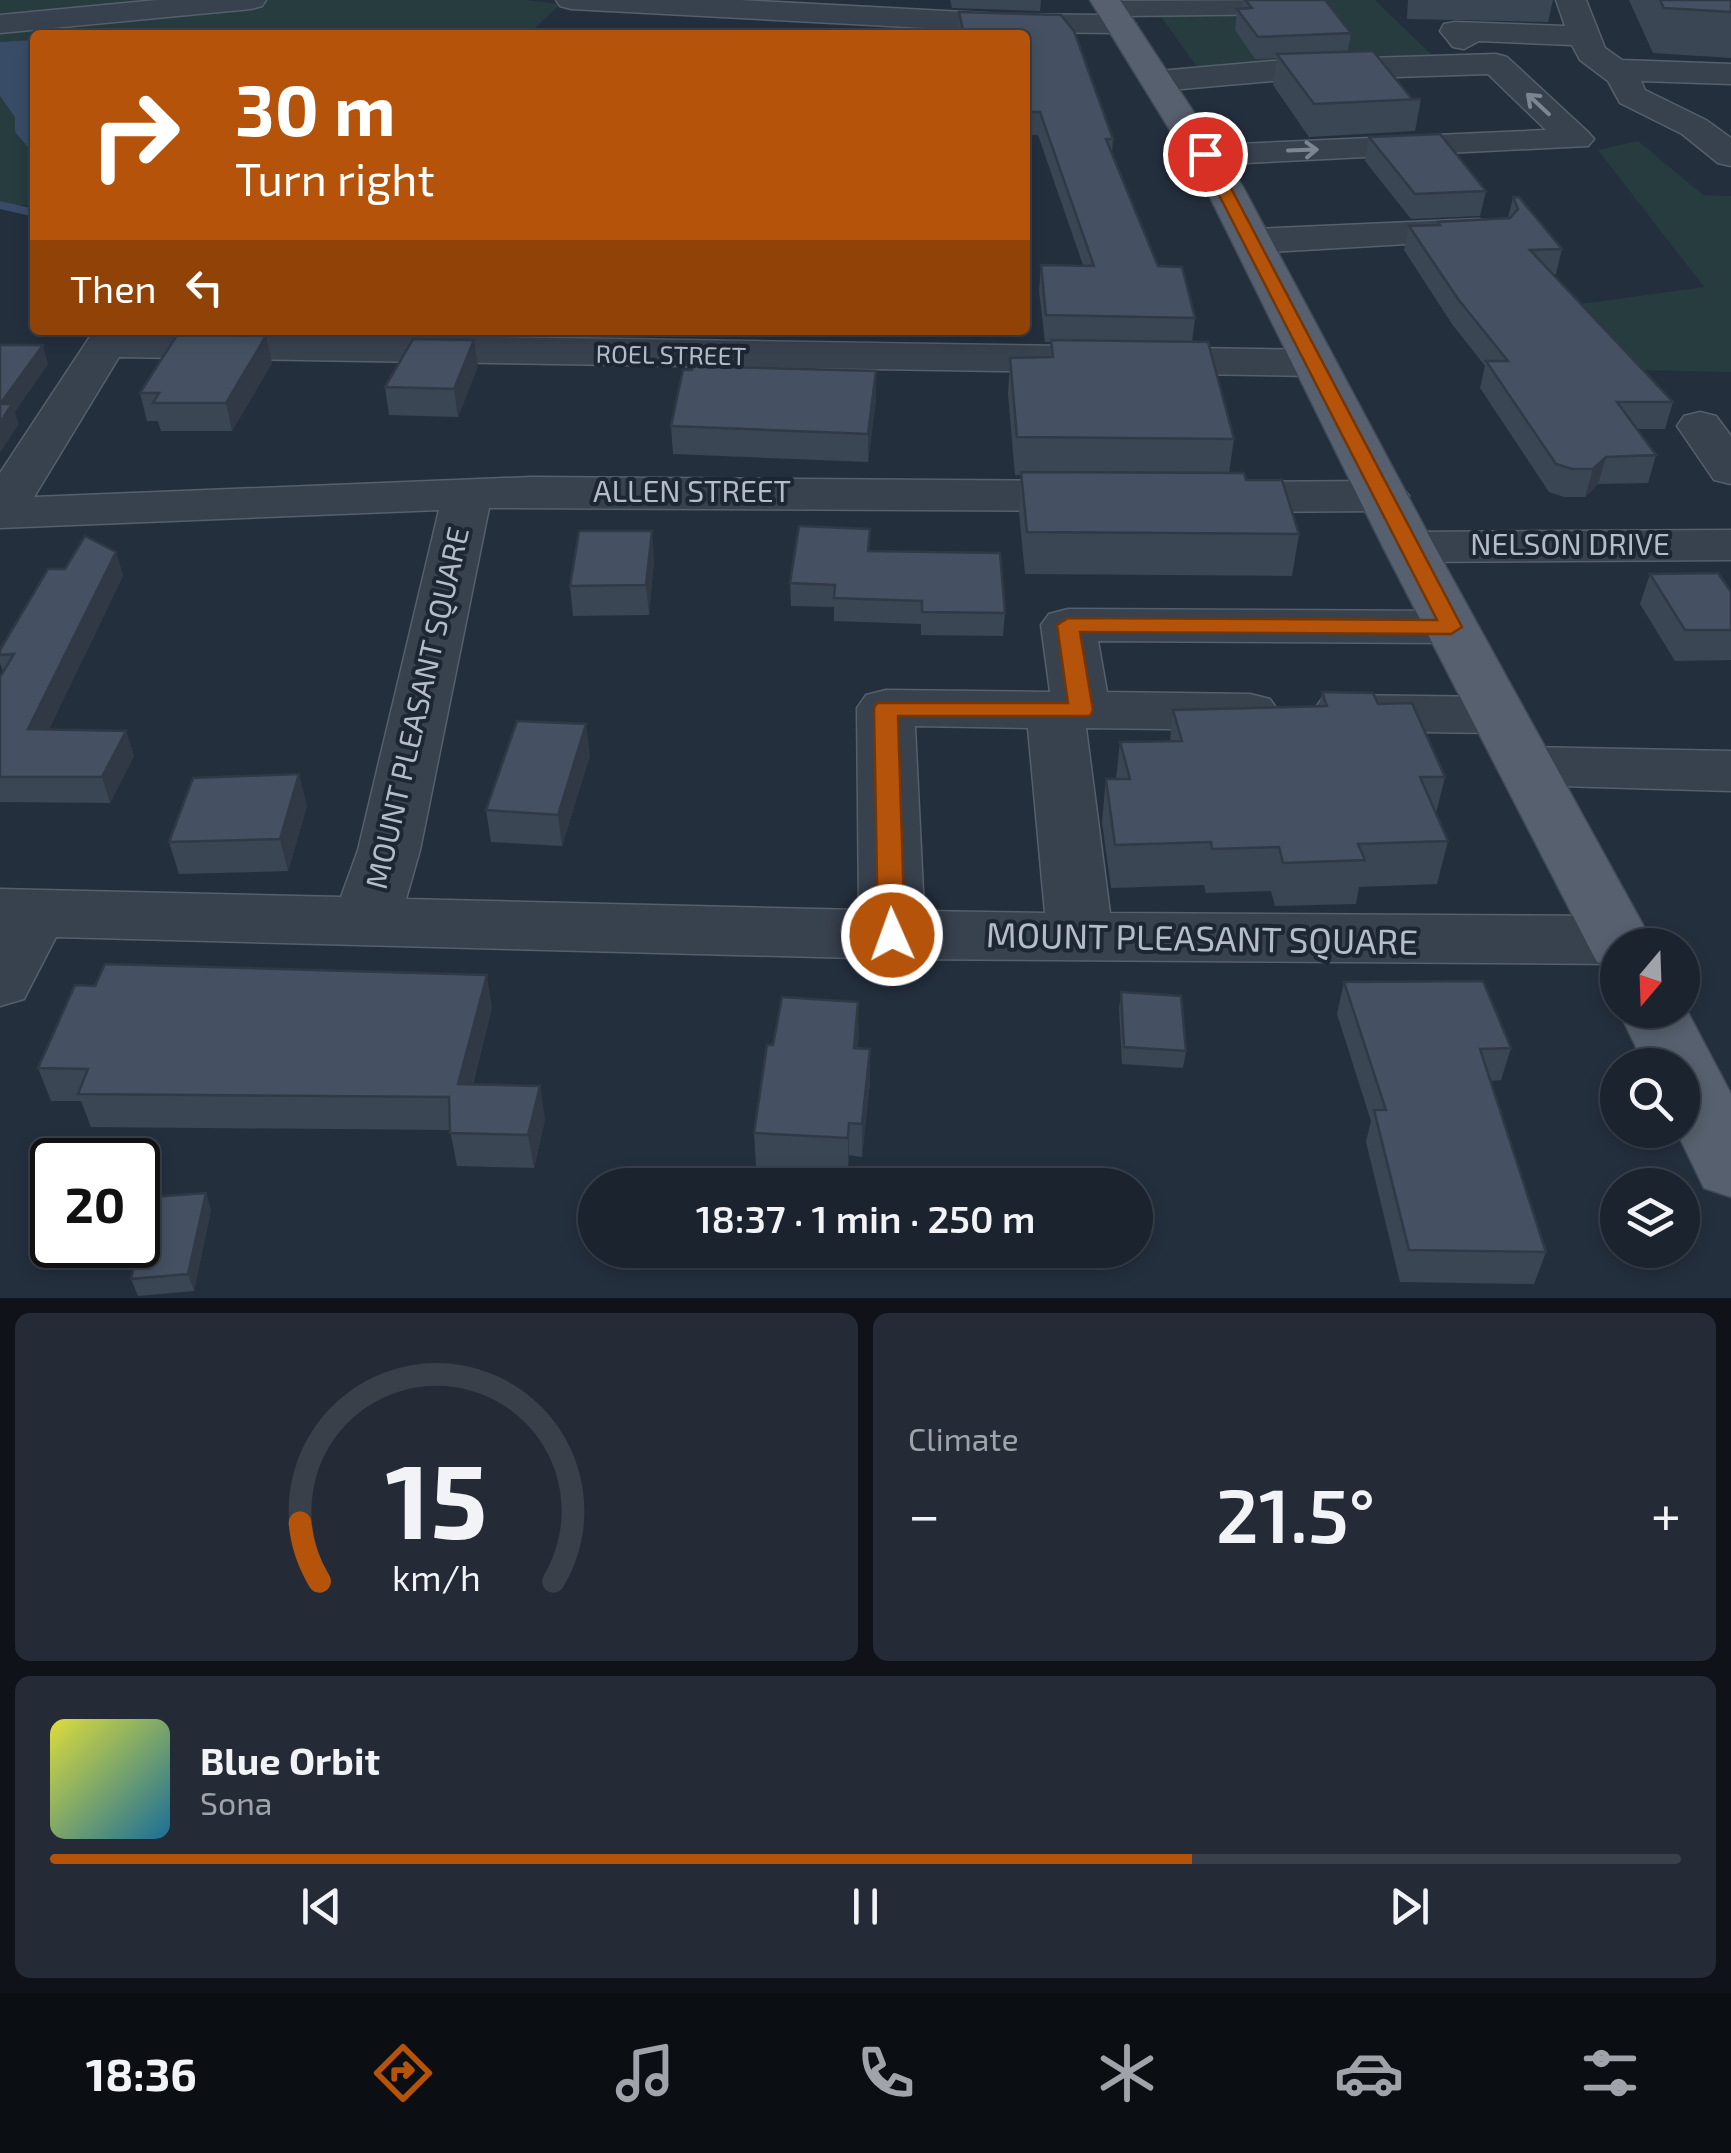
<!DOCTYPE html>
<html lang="en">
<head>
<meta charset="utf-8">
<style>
	:root { --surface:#1b232e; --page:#242b36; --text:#f1f3f6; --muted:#a0a4aa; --line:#39404a; --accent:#b45309 }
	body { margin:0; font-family:"Exo 2",sans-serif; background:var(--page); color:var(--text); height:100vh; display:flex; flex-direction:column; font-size:38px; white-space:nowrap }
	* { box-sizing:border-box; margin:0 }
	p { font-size:32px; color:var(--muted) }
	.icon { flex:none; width:55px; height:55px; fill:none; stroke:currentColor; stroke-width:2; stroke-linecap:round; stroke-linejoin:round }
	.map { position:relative; height:1298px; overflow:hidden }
	.details { display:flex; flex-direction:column; gap:15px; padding:15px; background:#0f1319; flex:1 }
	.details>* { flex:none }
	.hud { position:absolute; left:30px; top:30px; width:1000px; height:305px; border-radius:10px; box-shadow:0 5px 15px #0003,0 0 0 2px var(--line); background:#b45309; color:#fff; overflow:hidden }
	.needle { width:65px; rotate:199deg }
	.fabs { position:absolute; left:1600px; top:928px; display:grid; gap:20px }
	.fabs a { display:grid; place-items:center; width:100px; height:100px; border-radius:50%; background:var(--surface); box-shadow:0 5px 15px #0003,0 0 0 2px var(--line); font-size:50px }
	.speed { position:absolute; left:30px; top:1138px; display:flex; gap:20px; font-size:50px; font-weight:700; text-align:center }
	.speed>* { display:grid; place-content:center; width:130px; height:130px; border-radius:50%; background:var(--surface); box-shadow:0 5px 15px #0003,0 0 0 2px var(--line); line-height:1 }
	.speed .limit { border:5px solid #111; border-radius:15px; background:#fff; color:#111 }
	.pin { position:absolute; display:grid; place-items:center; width:85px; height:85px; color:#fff; margin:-42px; border:5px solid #fff; border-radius:50%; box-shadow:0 2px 10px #0007 }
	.me { position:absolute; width:110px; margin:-55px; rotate:358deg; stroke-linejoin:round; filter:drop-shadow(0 0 8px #0008) }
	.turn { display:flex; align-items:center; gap:35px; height:210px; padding:0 40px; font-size:45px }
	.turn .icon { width:130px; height:130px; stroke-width:2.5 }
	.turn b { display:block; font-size:70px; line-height:85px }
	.then { display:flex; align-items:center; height:95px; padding:0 40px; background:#0003; gap:20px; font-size:38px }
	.big { font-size:75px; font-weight:600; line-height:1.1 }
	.details .widget { flex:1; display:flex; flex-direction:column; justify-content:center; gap:15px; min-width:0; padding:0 35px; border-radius:15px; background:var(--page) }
	.details .dial { align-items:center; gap:0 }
	.dial svg { height:260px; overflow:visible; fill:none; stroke:var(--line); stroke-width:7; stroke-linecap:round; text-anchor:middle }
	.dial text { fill:var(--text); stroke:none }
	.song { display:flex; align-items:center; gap:30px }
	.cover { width:120px; height:120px; border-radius:15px; background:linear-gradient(135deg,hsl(60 70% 55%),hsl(200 70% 35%)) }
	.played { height:10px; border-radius:5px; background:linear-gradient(90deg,var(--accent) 70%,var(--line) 70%) }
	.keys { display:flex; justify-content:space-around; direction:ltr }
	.heat { display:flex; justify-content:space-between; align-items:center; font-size:55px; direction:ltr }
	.details .tiles { flex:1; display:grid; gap:15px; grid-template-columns:1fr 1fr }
	.widget:last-child { grid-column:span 2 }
	.trip { position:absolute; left:578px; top:1168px; width:575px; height:100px; border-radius:50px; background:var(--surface); box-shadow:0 5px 15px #0003,0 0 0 2px var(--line); font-weight:600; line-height:100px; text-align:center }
	.dock { display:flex; height:160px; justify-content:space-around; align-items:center; background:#0b0e12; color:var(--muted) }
	.dock .icon { width:70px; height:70px }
	.dock .selected { color:var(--accent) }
	.dock b { font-size:45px; color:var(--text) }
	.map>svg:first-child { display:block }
	.green { fill:#263c3f }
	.water { fill:#394c67 }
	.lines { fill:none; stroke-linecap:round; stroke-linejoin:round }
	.stream { fill:#394c67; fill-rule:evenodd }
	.minor-casing { stroke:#565f6c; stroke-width:3 }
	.major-casing { stroke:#414a57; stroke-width:3 }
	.minor { fill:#38414e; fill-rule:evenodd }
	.major { fill:#56606e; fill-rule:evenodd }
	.wall { fill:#3b4654 }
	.shaded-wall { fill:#303945 }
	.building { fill:#455162; stroke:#303945; stroke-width:2.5 }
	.oneway { stroke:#7c8592 }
	.route { fill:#b45309; stroke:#753606; stroke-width:2.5 }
	.labels { text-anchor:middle; stroke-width:8; stroke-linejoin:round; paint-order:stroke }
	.far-street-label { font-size:25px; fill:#b4bcc9; stroke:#1d2633 }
	.street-label { font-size:30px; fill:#b4bcc9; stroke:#1d2633 }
	.near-street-label { font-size:35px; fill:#b4bcc9; stroke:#1d2633 }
</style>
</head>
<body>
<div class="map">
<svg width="1731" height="1298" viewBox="0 0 1731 1298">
	<rect width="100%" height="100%" fill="#242f3e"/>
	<path class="green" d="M0,0H527L560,4L528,35H35V205H0Z
		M1149,0H1375L1437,60L1200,71Z
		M1638,141L1703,195L1731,196V372L1636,370L1581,304L1704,287L1598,150Z"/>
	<path class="water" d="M35,40V155L15,132V117L0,96V42Z"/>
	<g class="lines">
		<path class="stream" d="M0,201L35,209V217L0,209Z"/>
		<defs>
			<path id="minor" d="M157,0H266L262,6L251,9L0,33V15Z
				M556,0H740L1002,14L1105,15L1095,7L1099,1L1308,0L1310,5L1306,11L1295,14L1125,16L1136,24L1132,31L1121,33L1002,32L571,9L560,6Z
				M1556,0H1586L1605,48L1622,60L1731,64V84L1641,81L1645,90L1706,120L1731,138V166L1718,163L1682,134L1620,103L1608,81L1580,60L1572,45L1479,41L1464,49L1453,47L1440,31L1444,24L1455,22L1565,26Z
				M1496,54L1507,57L1588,132L1594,139L1588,146L1205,165L1192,162L1187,154L1192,146L1546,130L1488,74L1273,81L1159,91L1147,88L1143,81L1147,74L1159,71L1273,61Z
				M1479,219L1493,223L1498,231L1493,239L1253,253L1239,249L1233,241L1239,233L1253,229Z
				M106,331L1315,350L1331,354L1337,363L1331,372L1315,376L119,357L34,497L531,477L1096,481L1113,486L1121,496L1113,506L1096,511L489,508L420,850L406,899L859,910L857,708L866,695L886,690L1050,692L1041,625L1049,614L1068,609L1451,611L1470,616L1478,627L1470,638L1451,643L1098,641L1107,692L1250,694L1270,699L1279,712L1270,725L1250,730L1086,728L1110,913L1618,916L1641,923L1651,940L1648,945H1618V964L892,959L56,937L24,999L0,1006V889L341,897L358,850L439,510L0,528V473L91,335ZM915,726L1028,728L1045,913L924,911Z
				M1700,412L1716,416L1731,436V484L1714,480L1677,426L1684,416Z
				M1384,481L1401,486L1409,496L1401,506L1384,511L1212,512L1195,507L1187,497L1195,487L1212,482Z
				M1731,530V560L1409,562L1391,558L1383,547L1391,536L1409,532Z
				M1341,695L1498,697L1518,702L1527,715L1518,728L1498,733L1341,731L1321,726L1312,713L1321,700Z
				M1526,747L1731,751V791L1526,785L1505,780L1496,766L1505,752Z"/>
			<path id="major" d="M1090,0H1120L1243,187L1435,547L1654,945H1618V968L1597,962L1588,945L1383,547L1205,187Z
				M1682,1001L1731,1094V1197L1704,1188L1676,1130H1682V1065H1645L1618,1010H1682Z"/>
		</defs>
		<use href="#minor" class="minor-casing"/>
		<use href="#major" class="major-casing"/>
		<use href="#minor" class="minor"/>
		<use href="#major" class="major"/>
	</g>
	<path class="wall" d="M950,0H1041L1040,11L952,8Z
		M1243,0H1325L1351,33L1348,51L1412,99H1421L1415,131L1309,137L1273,85L1277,58L1255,59L1235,30L1237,9H1242Z
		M1408,0H1553L1548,22L1407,19Z
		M1629,0H1731V58L1653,53Z
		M959,12L1061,15L1074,31L1113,139L1112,153L1158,266L1182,267L1195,318L1192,342H1208L1234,439L1229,473H1244L1246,480H1282L1299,534L1292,576L1025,574L1019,512L1021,475H1015L1008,394L1010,358L1050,357L1051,342H1045L1039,291L1041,265H1083L1038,135H1025V35H958Z
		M1369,137L1486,191L1480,216L1411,219L1365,161Z
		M1513,197L1562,249L1556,274H1553L1673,402L1665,429H1637L1656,455L1648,483L1598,484L1585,497H1564L1549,492L1480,388L1485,366L1452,324L1404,250L1409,226L1437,225L1438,222L1508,218Z
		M435,330H492L491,333L435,332Z
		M272,363L232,431H161L158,421H147L140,393Z
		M478,366L458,417L389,415L385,387Z
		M876,399L868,462L673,454L671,426Z
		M870,551L1005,613L1003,636L921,635V624L834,621V607L791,606L790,583Z
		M116,552L123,576L49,729L126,731L134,756L110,803L0,802V677L3,672L0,663V650L65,569Z
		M654,560L649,615L573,616L570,586Z
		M1650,574L1731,592V660L1675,661L1640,604Z
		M1322,692L1378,704L1445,777L1436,813L1448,841L1437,884L1359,887L1356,904L1275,906L1271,891L1206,893L1204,885L1111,888L1102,822L1106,779H1116L1120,742L1170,741L1173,710L1319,706Z
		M590,755L562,846L491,842L486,810Z
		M307,806L288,871L179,874L169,842Z
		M1344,982L1511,1048L1501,1080L1490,1081L1546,1252L1534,1284L1400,1282L1366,1142L1371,1121L1337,1014Z
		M1121,992L1186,1051L1183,1068L1122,1064L1119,1009Z
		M492,1007L473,1084L545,1119L534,1168L457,1166L450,1130L91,1127L81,1101H51L38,1068Z
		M859,1034L857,1048L870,1082L862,1157L849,1155L848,1171L756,1166L754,1133L773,1045Z
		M206,1193L211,1210L194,1291L138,1296L131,1279Z"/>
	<path class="shaded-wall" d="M266,336L272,363L232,431L226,403Z
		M474,340L478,366L458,417L454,389Z
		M43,345L48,364L15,412L19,424L0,453V404Z
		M876,371V399L868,462V434Z
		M1606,457L1598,484L1585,497L1593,469Z
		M652,531L654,560L649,615L646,585Z
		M116,552L123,576L37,754L28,729Z
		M586,724L590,755L562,846L558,815Z
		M126,731L134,756L110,803L102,777Z
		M299,774L307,806L288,871L280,839Z
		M487,975L492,1007L464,1116L458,1084Z
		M858,1002L859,1034L854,1081V1048Z
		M870,1049V1082L862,1157V1124Z
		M540,1086L545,1119L534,1168L528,1135Z
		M849,1123V1155L848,1171V1138Z
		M206,1193L211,1210L194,1291L188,1274Z"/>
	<path class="building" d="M1245,0H1325L1351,33L1258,37L1237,9L1252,8Z
		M1660,0H1731V12L1664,8Z
		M959,12L1061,15L1074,31L1113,139H1106L1130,198L1158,266L1182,267L1195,318L1046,315L1041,265L1094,266L1040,112H1025V35H964Z
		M1373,51L1412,99H1421L1314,104L1277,54Z
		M1440,134L1486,191L1415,194L1369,137Z
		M1513,197H1519L1562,249L1530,250L1673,402H1617L1656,455L1606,457L1593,469H1572L1556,464L1486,361H1508L1458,299L1409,226L1440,225L1438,222L1510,218L1518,209Z
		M177,335L266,336L226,403H153L159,393H140Z
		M413,339L474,340L454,389L385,387Z
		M1051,340L1208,342L1234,439L1017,437L1010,358L1053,357Z
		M0,345H43L0,404H12L0,423Z
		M692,366L876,371L868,434L671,426L683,370H692Z
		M1021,472L1244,473L1246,480H1282L1299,534L1027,532Z
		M799,526L870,529L868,551L1000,553L1005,613L922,612V601L834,598L835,585L790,583Z
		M579,531H652L646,585L570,586Z
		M85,536L116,552L28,729L126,731L102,777H0V677L14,654L0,655V650L48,569H65Z
		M1718,573L1731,592V630H1685L1650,574Z
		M1322,692L1373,693L1378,704L1412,703L1445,777H1420L1448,841L1358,844L1365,860L1283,863L1279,847L1212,849L1211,842L1115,845L1106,779H1130L1120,742L1182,741L1173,710L1327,706Z
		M517,721L586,724L558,815L486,810Z
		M299,774L280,839L169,842L193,778Z
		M105,964L487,975L458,1084L540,1086L528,1135L450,1133L449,1097L78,1094L88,1069L38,1068L75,985L95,986Z
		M1483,981L1511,1048L1480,1049L1546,1252L1409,1250L1374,1110H1386L1344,982Z
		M1121,992L1181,996L1186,1051L1124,1047Z
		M782,997L858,1002L854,1048L870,1049L862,1124L849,1123L848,1138L754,1133L767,1045H773Z
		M206,1193L188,1274L131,1279L152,1197Z"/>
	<defs><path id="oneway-shaft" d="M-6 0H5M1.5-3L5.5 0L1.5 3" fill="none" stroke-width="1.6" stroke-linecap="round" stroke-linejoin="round" transform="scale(2.5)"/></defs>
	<g class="oneway">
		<use href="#oneway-shaft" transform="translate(1538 104) rotate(-137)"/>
		<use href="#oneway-shaft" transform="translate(1303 150) rotate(-2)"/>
	</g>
	<path class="route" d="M1205,150L1213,154L1462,627L1451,634L1080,632L1093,710L1090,716H898L905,935L901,942H882L878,935L874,708L877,703H1068L1057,625L1068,618L1437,620L1198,154Z"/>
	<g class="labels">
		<g class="far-street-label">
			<text transform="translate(671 355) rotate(1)" y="9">ROEL STREET</text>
		</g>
		<g class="street-label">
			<text x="692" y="502">ALLEN STREET</text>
			<text x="1570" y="555">NELSON DRIVE</text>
			<text transform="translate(418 708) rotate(-77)" y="10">MOUNT PLEASANT SQUARE</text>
		</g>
		<g class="near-street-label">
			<text transform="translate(1202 939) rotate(1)" y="12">MOUNT PLEASANT SQUARE</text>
		</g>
	</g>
</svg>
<div class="fabs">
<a><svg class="needle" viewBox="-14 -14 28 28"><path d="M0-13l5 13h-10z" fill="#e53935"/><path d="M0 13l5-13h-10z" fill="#a0a4aa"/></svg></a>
<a><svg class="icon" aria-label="search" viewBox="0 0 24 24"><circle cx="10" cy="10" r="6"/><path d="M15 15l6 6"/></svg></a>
<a><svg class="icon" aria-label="layers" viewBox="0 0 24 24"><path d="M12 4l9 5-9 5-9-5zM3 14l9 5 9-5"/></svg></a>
</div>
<div class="speed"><div class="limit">20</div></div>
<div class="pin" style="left:1205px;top:154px;background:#d93025"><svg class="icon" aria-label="arrive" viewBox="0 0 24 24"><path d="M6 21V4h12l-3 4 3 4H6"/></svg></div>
<svg class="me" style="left:892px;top:935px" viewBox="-20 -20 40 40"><circle r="17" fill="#b45309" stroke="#fff" stroke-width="3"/><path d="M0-11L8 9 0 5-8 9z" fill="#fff"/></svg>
<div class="trip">18:37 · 1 min · 250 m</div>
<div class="hud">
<div class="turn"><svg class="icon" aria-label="right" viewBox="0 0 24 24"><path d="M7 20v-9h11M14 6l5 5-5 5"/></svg><div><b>30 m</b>Turn right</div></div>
<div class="then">Then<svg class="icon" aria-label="left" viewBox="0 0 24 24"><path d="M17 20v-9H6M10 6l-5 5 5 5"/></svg></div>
</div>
</div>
<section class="details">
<div class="tiles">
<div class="widget dial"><svg viewBox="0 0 100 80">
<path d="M14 69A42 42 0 1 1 86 69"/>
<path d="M14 69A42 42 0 0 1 8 51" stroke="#b45309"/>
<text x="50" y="56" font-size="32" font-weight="700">15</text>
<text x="50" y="72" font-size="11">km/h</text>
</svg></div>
<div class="widget"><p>Climate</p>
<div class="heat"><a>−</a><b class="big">21.5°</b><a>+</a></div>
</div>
<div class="widget">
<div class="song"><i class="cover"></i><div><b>Blue Orbit</b><p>Sona</p></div></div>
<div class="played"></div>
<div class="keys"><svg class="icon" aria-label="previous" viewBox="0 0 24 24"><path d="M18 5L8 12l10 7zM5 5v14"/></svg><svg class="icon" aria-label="pause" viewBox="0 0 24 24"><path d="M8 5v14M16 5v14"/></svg><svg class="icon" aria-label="next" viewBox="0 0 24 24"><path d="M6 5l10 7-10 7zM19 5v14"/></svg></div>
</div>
</div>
</section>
<nav class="dock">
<b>18:36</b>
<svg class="icon selected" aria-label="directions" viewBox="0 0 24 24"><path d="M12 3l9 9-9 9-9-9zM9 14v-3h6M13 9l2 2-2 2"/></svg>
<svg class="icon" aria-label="music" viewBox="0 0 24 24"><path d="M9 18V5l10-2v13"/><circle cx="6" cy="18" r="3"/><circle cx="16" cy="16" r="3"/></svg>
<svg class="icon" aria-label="phone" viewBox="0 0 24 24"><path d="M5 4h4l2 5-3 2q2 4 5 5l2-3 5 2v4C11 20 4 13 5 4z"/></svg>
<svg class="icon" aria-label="climate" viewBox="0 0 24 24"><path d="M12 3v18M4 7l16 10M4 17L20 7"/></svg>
<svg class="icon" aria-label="car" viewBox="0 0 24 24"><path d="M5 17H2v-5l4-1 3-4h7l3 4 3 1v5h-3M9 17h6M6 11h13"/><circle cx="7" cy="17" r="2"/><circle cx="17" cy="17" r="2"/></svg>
<svg class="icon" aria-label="filters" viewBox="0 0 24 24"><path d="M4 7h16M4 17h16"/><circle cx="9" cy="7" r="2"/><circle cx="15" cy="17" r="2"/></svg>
</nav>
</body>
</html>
